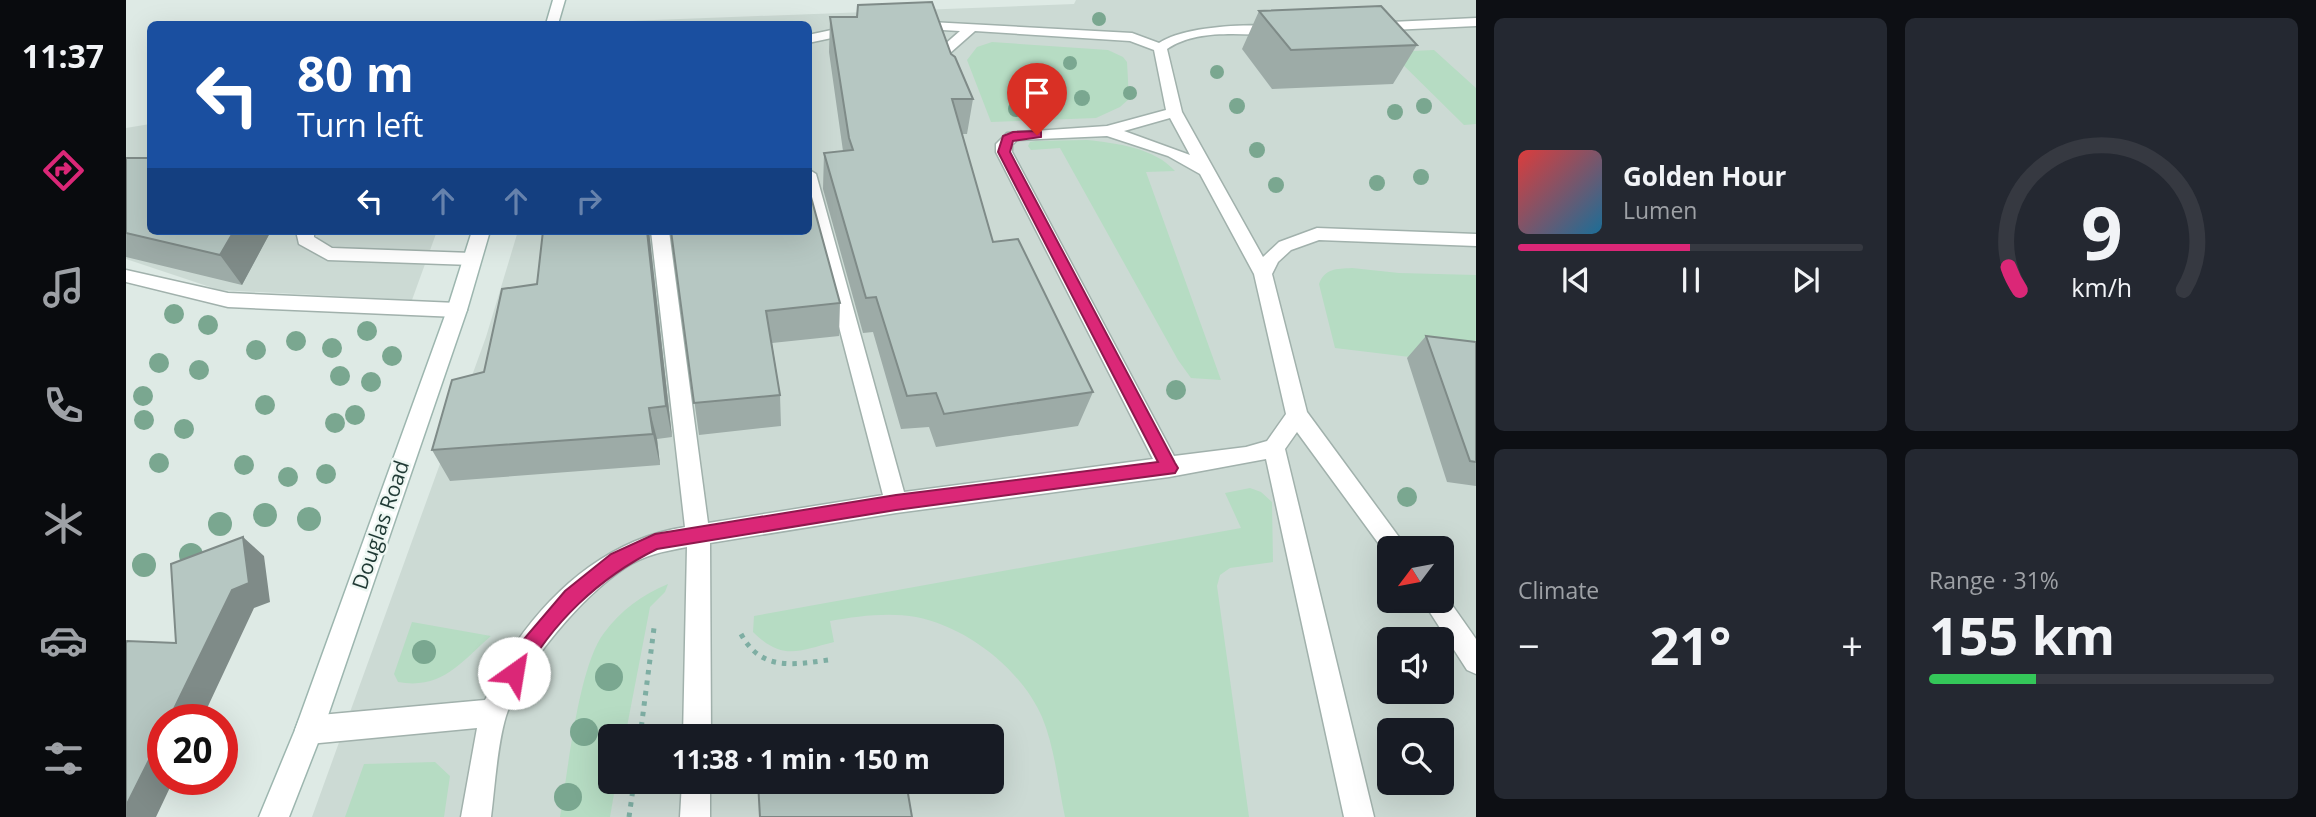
<!DOCTYPE html>
<html lang="en">
<head>
<meta charset="utf-8">
<style>
	:root { --surface:#171b24; --page:#242831; --text:#f1f3f6; --muted:#9ea1a6; --line:#363941; --accent:#db2777 }
	body { margin:0; font-family:"Open Sans",sans-serif; background:var(--page); color:var(--text); height:100vh; display:flex; flex-direction:column; font-size:26px; white-space:nowrap }
	* { box-sizing:border-box; margin:0 }
	p { font-size:23px; color:var(--muted) }
	.icon { flex:none; width:38px; height:38px; fill:none; stroke:currentColor; stroke-width:2; stroke-linecap:round; stroke-linejoin:round }
	.map { position:relative; flex:1; overflow:hidden }
	.side { display:flex; flex-direction:column; gap:18px; padding:18px; background:#0d0f14; width:840px }
	.side>* { flex:none }
	.guide { position:absolute; left:21px; top:21px; width:665px; height:214px; border-radius:10px; box-shadow:0 7px 28px #0002; background:#1a4fa0; color:#fff; overflow:hidden }
	.needle { width:46px; rotate:238deg }
	.fabs { position:absolute; left:1251px; top:536px; display:grid; gap:14px }
	.fabs a { display:grid; place-items:center; width:77px; height:77px; border-radius:10px; background:var(--surface); box-shadow:0 7px 28px #0002; font-size:35px }
	.speed { position:absolute; left:21px; top:704px; display:flex; gap:14px; font-size:35px; font-weight:700; text-align:center }
	.speed>* { display:grid; place-content:center; width:91px; height:91px; border-radius:50%; background:var(--surface); box-shadow:0 7px 28px #0002; line-height:1 }
	.speed .limit { border:10px solid #d22; background:#fff; color:#111 }
	.pin { position:absolute; display:grid; place-items:center; width:60px; height:60px; color:#fff; margin:-72px -30px; border-radius:50% 50% 50% 0; rotate:-45deg; box-shadow:0 0 7px #0007 }
	.pin .icon { rotate:45deg }
	.me { position:absolute; width:77px; margin:-38px; rotate:32deg; stroke-linejoin:round; filter:drop-shadow(0 0 5px #0008) }
	.turn { display:flex; align-items:center; gap:24px; height:147px; padding:0 35px; font-size:32px }
	.turn .icon { width:91px; height:91px; stroke-width:2.5 }
	.turn b { display:block; font-size:49px; line-height:60px }
	.lanes { display:flex; align-items:center; height:66px; padding:0 35px; background:#0003; justify-content:center; gap:35px; direction:ltr }
	.lanes .off { opacity:.35 }
	.big { font-size:52px; font-weight:700; line-height:1.1 }
	.side .tile { flex:1; display:flex; flex-direction:column; justify-content:center; gap:10px; min-width:0; padding:0 24px; border-radius:10px; background:var(--page) }
	.side .dial { align-items:center; gap:0 }
	.dial svg { height:182px; overflow:visible; fill:none; stroke:var(--line); stroke-width:7; stroke-linecap:round; text-anchor:middle }
	.dial text { fill:var(--text); stroke:none }
	.song { display:flex; align-items:center; gap:21px }
	.cover { width:84px; height:84px; border-radius:10px; background:linear-gradient(135deg,hsl(0 70% 55%),hsl(200 70% 35%)) }
	.played { height:7px; border-radius:4px; background:linear-gradient(90deg,var(--accent) 50%,var(--line) 50%) }
	.keys { display:flex; justify-content:space-around; direction:ltr }
	.heat { display:flex; justify-content:space-between; align-items:center; font-size:38px; direction:ltr }
	.charge { height:10px; border-radius:5px; background:linear-gradient(90deg,#34c759 31%,var(--line) 0) }
	.side .tiles { flex:1; display:grid; gap:18px; grid-template-columns:repeat(2,1fr) }
	.trip { position:absolute; left:472px; top:724px; width:406px; height:70px; border-radius:10px; background:var(--surface); box-shadow:0 7px 28px #0002; font-weight:700; line-height:70px; text-align:center }
	main { display:flex; flex:1; min-height:0 }
	.tabs { display:flex; flex-direction:column; width:126px; justify-content:space-around; align-items:center; background:#090b0e; color:var(--muted) }
	.tabs .icon { width:49px; height:49px }
	.tabs .active { color:var(--accent) }
	.tabs b { font-size:32px; color:var(--text) }
	.map>svg:first-child { display:block }
	.built { fill:#ccdad4; fill-rule:evenodd }
	.green { fill:#b6dcc3 }
	.lines { fill:none; stroke-linecap:round; stroke-linejoin:round }
	.service-casing { stroke:#a1b1ac; stroke-width:3 }
	.minor-casing { stroke:#a1b1ac; stroke-width:3 }
	.secondary-casing { stroke:#9db6af; stroke-width:3 }
	.path { stroke:#7eaea3; stroke-width:5; stroke-dasharray:4.5 6; stroke-linecap:butt }
	.service { fill:#fff; fill-rule:evenodd }
	.minor { fill:#fff; fill-rule:evenodd }
	.secondary { fill:#fff; fill-rule:evenodd }
	.tree { fill:#7aa790 }
	.wall { fill:#9daba7 }
	.shaded-wall { fill:#7f8b88 }
	.building { fill:#b6c7c2; stroke:#7f8b88; stroke-width:2 }
	.route { fill:#db2777; stroke:#8e194d; stroke-width:2 }
	.labels { text-anchor:middle; stroke-width:5; stroke-linejoin:round; paint-order:stroke }
	.street-label { font-size:21px; fill:#1f3934; stroke:#eef7f3 }
</style>
</head>
<body>
<main>
<nav class="tabs">
<b>11:37</b>
<svg class="icon active" aria-label="directions" viewBox="0 0 24 24"><path d="M12 3l9 9-9 9-9-9zM9 14v-3h6M13 9l2 2-2 2"/></svg>
<svg class="icon" aria-label="music" viewBox="0 0 24 24"><path d="M9 18V5l10-2v13"/><circle cx="6" cy="18" r="3"/><circle cx="16" cy="16" r="3"/></svg>
<svg class="icon" aria-label="phone" viewBox="0 0 24 24"><path d="M5 4h4l2 5-3 2q2 4 5 5l2-3 5 2v4C11 20 4 13 5 4z"/></svg>
<svg class="icon" aria-label="climate" viewBox="0 0 24 24"><path d="M12 3v18M4 7l16 10M4 17L20 7"/></svg>
<svg class="icon" aria-label="car" viewBox="0 0 24 24"><path d="M5 17H2v-5l4-1 3-4h7l3 4 3 1v5h-3M9 17h6M6 11h13"/><circle cx="7" cy="17" r="2"/><circle cx="17" cy="17" r="2"/></svg>
<svg class="icon" aria-label="filters" viewBox="0 0 24 24"><path d="M4 7h16M4 17h16"/><circle cx="9" cy="7" r="2"/><circle cx="15" cy="17" r="2"/></svg>
</nav>
<div class="map">
<svg width="1350" height="817" viewBox="0 0 1350 817">
	<rect width="100%" height="100%" fill="#deeae5"/>
	<path class="built" d="M950,0H1350V817H186L360,337L392,231H682V24L451,23L948,4ZM1264,548H1316V600H1264ZM1264,639H1316V691H1264ZM1264,730H1316V782H1264ZM485,737H866V782H485Z
		M24,124V231H311L286,300L93,290L0,259V128Z"/>
	<path class="green" d="M866,42L982,50L997,57L1001,62L1003,99L994,107L970,118L865,122L841,60L851,47Z
		M1308,50L1350,88V124L1338,125L1264,52Z
		M961,140C990,143 1029,148 1049,171L1020,172L1095,380L1065,378L1052,360L934,148L905,150L902,146L904,142L910,141Z
		M1226,268L1273,273L1350,275V365L1209,348L1193,284C1199,268 1210,269 1226,268Z
		M1124,488L1135,492L1146,502L1147,562L1104,568L1094,575L1091,586L1123,817H939C932,785 929,748 916,717C895,669 841,627 790,617C763,612 731,616 704,621L708,642C672,651 657,661 627,632L628,616L1115,528L1099,493Z
		M542,584L539,592L524,607L499,737H485V782H490L484,817H434C442,772 452,667 478,633C495,610 516,595 542,584Z
		M286,622L365,636C335,662 316,690 272,682L268,674Z
		M309,762L324,776L318,817H219L238,764Z"/>
	<g class="lines">
		<defs>
			<path id="service" d="M1350,18V26L1244,31L1237,27L1244,23Z
				M786,21L1006,33L1033,43C1057,26 1128,22 1157,28V34L1152,35C1117,35 1071,28 1041,49L1056,112L1137,257L1153,242L1191,228L1350,234V246L1193,240L1165,250L1152,262L1146,274L1181,412L1281,548H1264V557L1261,555L1171,432L1159,449L1248,817H1218L1140,459L1043,477L770,513L584,543L585,737H557L561,547C539,551 518,555 500,567C456,596 396,666 380,716C371,746 369,786 365,817H335L351,728L183,744L173,740L169,730L173,720L183,716L359,700C369,682 378,660 390,643C431,584 488,538 559,527L525,231H543L582,523L757,495L682,208V169L690,174L778,492L1027,459L870,152V144L881,133L981,126L1040,110L1028,50L1004,41L849,31L824,53L830,72L823,76L816,72L810,52L834,31L781,28V22ZM1044,118L1064,155L998,131ZM981,136L1042,156L1074,174L1128,274L1160,414L1141,441L1120,447L1048,456L886,152V145L891,140Z
				M729,25L736,29L734,32L682,43V35Z
				M170,231H188V237L206,248L346,253L355,259L346,265L202,260L173,244Z
				M1317,592L1350,639V674L1341,670L1296,600H1316Z
				M556,782H584V817H554Z"/>
			<path id="minor" d="M0,270L102,293L331,303L338,305L341,310L338,315L331,317L102,307L0,282Z"/>
			<path id="secondary" d="M427,0H439L432,24H420Z
				M346,231H364L341,310L197,730L163,817H133L169,730L321,310Z"/>
		</defs>
		<use href="#service" class="service-casing"/>
		<use href="#minor" class="minor-casing"/>
		<use href="#secondary" class="secondary-casing"/>
		<path class="path" d="M615,634C635,671 666,665 702,660
			M514,737L528,628
			M503,817L508,782"/>
		<use href="#service" class="service"/>
		<use href="#minor" class="minor"/>
		<use href="#secondary" class="secondary"/>
	</g>
	<g class="tree">
		<circle cx="973" cy="19" r="7"/>
		<circle cx="944" cy="63" r="7"/>
		<circle cx="1091" cy="72" r="7"/>
		<circle cx="909" cy="83" r="7"/>
		<circle cx="1004" cy="93" r="7"/>
		<circle cx="956" cy="98" r="8"/>
		<circle cx="1111" cy="106" r="8"/>
		<circle cx="1298" cy="106" r="8"/>
		<circle cx="890" cy="109" r="8"/>
		<circle cx="1269" cy="112" r="8"/>
		<circle cx="1131" cy="150" r="8"/>
		<circle cx="1295" cy="177" r="8"/>
		<circle cx="1251" cy="183" r="8"/>
		<circle cx="1150" cy="185" r="8"/>
		<circle cx="48" cy="314" r="10"/>
		<circle cx="82" cy="325" r="10"/>
		<circle cx="241" cy="331" r="10"/>
		<circle cx="170" cy="341" r="10"/>
		<circle cx="206" cy="348" r="10"/>
		<circle cx="130" cy="350" r="10"/>
		<circle cx="266" cy="356" r="10"/>
		<circle cx="33" cy="363" r="10"/>
		<circle cx="73" cy="370" r="10"/>
		<circle cx="214" cy="376" r="10"/>
		<circle cx="245" cy="382" r="10"/>
		<circle cx="1050" cy="390" r="10"/>
		<circle cx="17" cy="396" r="10"/>
		<circle cx="139" cy="405" r="10"/>
		<circle cx="229" cy="415" r="10"/>
		<circle cx="18" cy="420" r="10"/>
		<circle cx="209" cy="423" r="10"/>
		<circle cx="58" cy="429" r="10"/>
		<circle cx="33" cy="463" r="10"/>
		<circle cx="118" cy="465" r="10"/>
		<circle cx="200" cy="474" r="10"/>
		<circle cx="162" cy="477" r="10"/>
		<circle cx="1281" cy="497" r="10"/>
		<circle cx="139" cy="515" r="12"/>
		<circle cx="183" cy="519" r="12"/>
		<circle cx="94" cy="524" r="12"/>
		<circle cx="65" cy="555" r="12"/>
		<circle cx="18" cy="565" r="12"/>
		<circle cx="298" cy="652" r="12"/>
		<circle cx="483" cy="677" r="14"/>
		<circle cx="458" cy="732" r="14"/>
		<circle cx="442" cy="797" r="14"/>
	</g>
	<path class="wall" d="M1133,11L1291,45L1267,84L1146,89L1116,49Z
		M704,17L825,54L847,99L841,134H836L867,242L967,392L952,426L810,447L803,427L775,429L747,332L737,333L697,189L698,153L717,151L703,52Z
		M0,158L24,231H145L116,285L0,257Z
		M523,231L546,437L531,439L534,465L324,481L306,450L358,372L411,284Z
		M545,231L714,303L713,336L646,343L654,395L655,426L573,435Z
		M1300,336L1350,342V486L1321,482L1281,358Z"/>
	<path class="shaded-wall" d="M108,231H145L116,285L94,255Z
		M521,231H523L546,437L540,406Z
		M523,408L531,439L534,465L527,434Z
		M117,537L138,556L144,602L128,608L76,719H43Z
		M37,732V779H48L30,817H0V806Z"/>
	<path class="building" d="M806,2L825,54L829,57L847,99H826L867,242L892,239L967,392L818,414L810,393L781,396L750,297L740,298L698,153L727,150L723,138L704,17H731L732,5Z
		M1255,6L1291,45L1165,50L1133,11Z
		M0,158H24V231H108L94,255L0,233Z
		M682,186L714,303L640,311L654,395L568,403L545,231H682Z
		M417,231H521L540,406L523,408L527,434L306,450L326,380L358,372L376,289L411,284Z
		M1300,336L1350,342V462L1344,461Z
		M117,537L123,583L106,590L43,719H37V732L0,806V643L1,641L50,643L45,564Z
		M632,782H780L786,817H634Z"/>
	<path class="route" d="M911,131L915,132V137L887,141L884,152L1049,463L1052,468L1049,473L770,510L531,549C474,577 425,623 395,680L388,682L381,680L378,673L392,646L439,591L485,554L529,534L770,495L1032,462L872,152L877,136L887,132Z"/>
	<g class="labels">
		<g class="street-label">
			<text transform="translate(255 525) rotate(-71)" y="7">Douglas Road</text>
		</g>
	</g>
</svg>
<div class="fabs">
<a><svg class="needle" viewBox="-14 -14 28 28"><path d="M0-13l5 13h-10z" fill="#e53935"/><path d="M0 13l5-13h-10z" fill="#9ea1a6"/></svg></a>
<a><svg class="icon" aria-label="sound" viewBox="0 0 24 24"><path d="M4 9h4l5-4v14l-5-4H4zM17 9q2 3 0 6"/></svg></a>
<a><svg class="icon" aria-label="search" viewBox="0 0 24 24"><circle cx="10" cy="10" r="6"/><path d="M15 15l6 6"/></svg></a>
</div>
<div class="speed"><div class="limit">20</div></div>
<div class="pin" style="left:911px;top:135px;background:#d93025"><svg class="icon" aria-label="arrive" viewBox="0 0 24 24"><path d="M6 21V4h12l-3 4 3 4H6"/></svg></div>
<svg class="me" style="left:388px;top:673px" viewBox="-20 -20 40 40"><circle r="19" fill="#fff"/><path d="M0-13L10 11 0 6-10 11z" fill="#db2777"/></svg>
<div class="trip">11:38 · 1 min · 150 m</div>
<div class="guide">
<div class="turn"><svg class="icon" aria-label="left" viewBox="0 0 24 24"><path d="M17 20v-9H6M10 6l-5 5 5 5"/></svg><div><b>80 m</b>Turn left</div></div>
<div class="lanes"><svg class="icon" aria-label="left" viewBox="0 0 24 24"><path d="M17 20v-9H6M10 6l-5 5 5 5"/></svg><svg class="icon off" aria-label="ahead" viewBox="0 0 24 24"><path d="M12 20V5M6 11l6-6 6 6"/></svg><svg class="icon off" aria-label="ahead" viewBox="0 0 24 24"><path d="M12 20V5M6 11l6-6 6 6"/></svg><svg class="icon off" aria-label="right" viewBox="0 0 24 24"><path d="M7 20v-9h11M14 6l5 5-5 5"/></svg></div>
</div>
</div>
<section class="side">
<div class="tiles">
<div class="tile">
<div class="song"><i class="cover"></i><div><b>Golden Hour</b><p>Lumen</p></div></div>
<div class="played"></div>
<div class="keys"><svg class="icon" aria-label="previous" viewBox="0 0 24 24"><path d="M18 5L8 12l10 7zM5 5v14"/></svg><svg class="icon" aria-label="pause" viewBox="0 0 24 24"><path d="M8 5v14M16 5v14"/></svg><svg class="icon" aria-label="next" viewBox="0 0 24 24"><path d="M6 5l10 7-10 7zM19 5v14"/></svg></div>
</div>
<div class="tile dial"><svg viewBox="0 0 100 80">
<path d="M14 69A42 42 0 1 1 86 69"/>
<path d="M14 69A42 42 0 0 1 9 59" stroke="#db2777"/>
<text x="50" y="56" font-size="32" font-weight="700">9</text>
<text x="50" y="72" font-size="11">km/h</text>
</svg></div>
<div class="tile"><p>Climate</p>
<div class="heat"><a>−</a><b class="big">21°</b><a>+</a></div>
</div>
<div class="tile"><p>Range · 31%</p><b class="big">155 km</b><div class="charge"></div></div>
</div>
</section>
</main>
</body>
</html>
